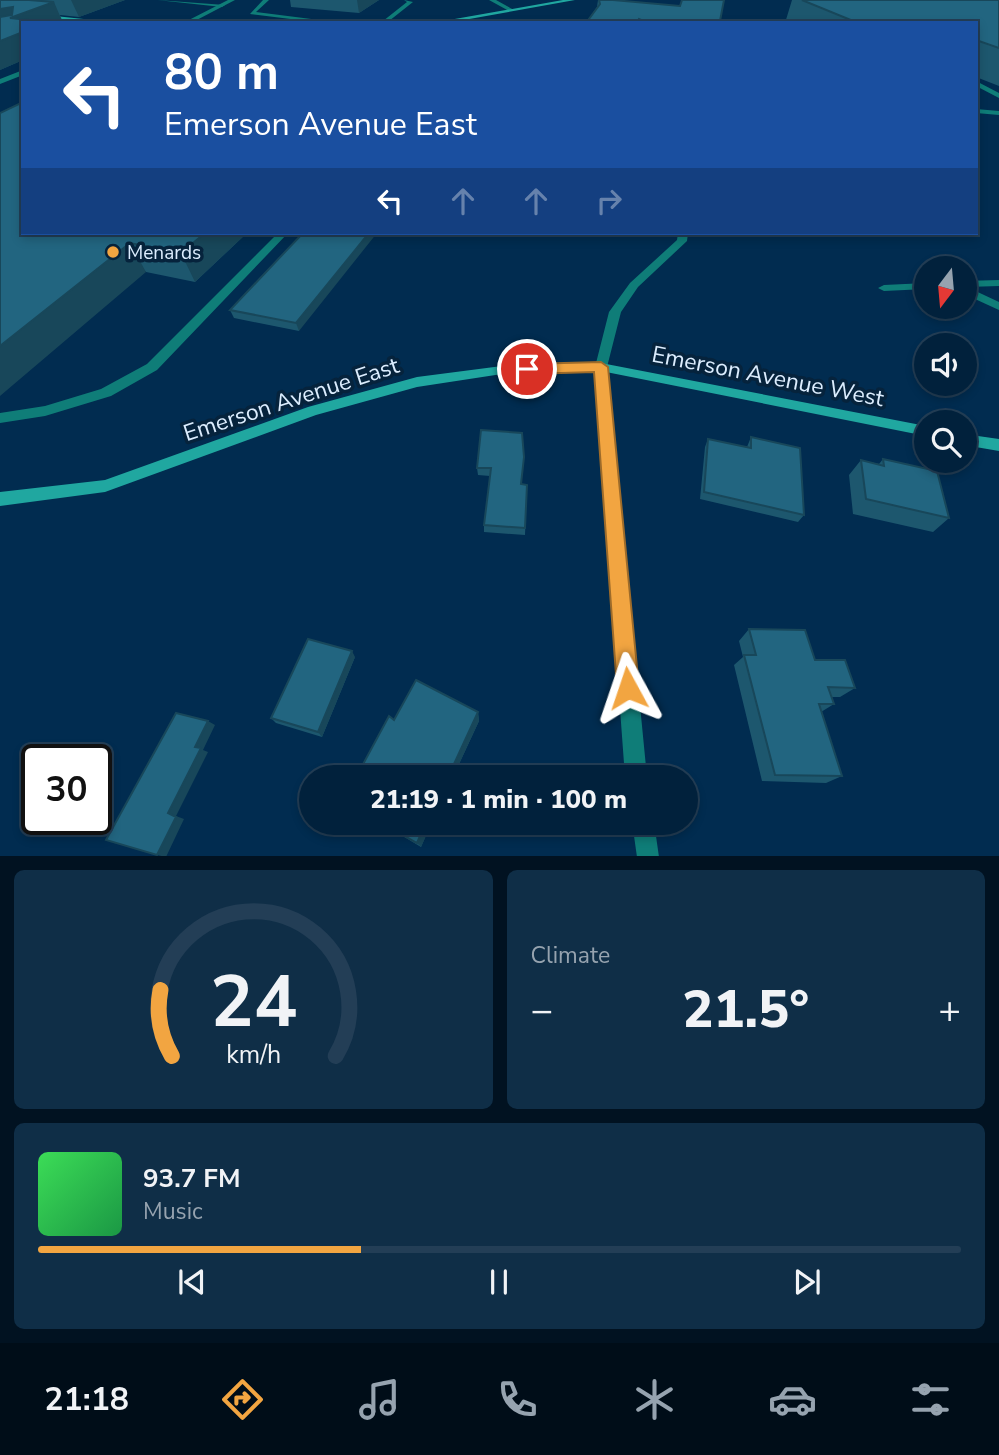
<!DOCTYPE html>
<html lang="en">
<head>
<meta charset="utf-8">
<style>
	:root { --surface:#01213c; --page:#0f2e47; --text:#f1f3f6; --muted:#96a3af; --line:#233e56; --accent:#f2a541 }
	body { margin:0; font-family:"Nunito Sans",sans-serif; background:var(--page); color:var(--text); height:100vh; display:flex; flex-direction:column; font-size:26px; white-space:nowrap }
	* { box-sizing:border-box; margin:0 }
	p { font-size:23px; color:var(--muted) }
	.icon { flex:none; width:38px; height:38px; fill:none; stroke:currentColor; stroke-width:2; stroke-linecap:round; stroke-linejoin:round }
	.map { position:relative; height:856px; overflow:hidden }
	.side { display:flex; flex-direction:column; gap:14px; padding:14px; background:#011221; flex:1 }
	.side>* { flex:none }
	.guide { position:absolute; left:21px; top:21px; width:957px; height:214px; border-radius:0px; box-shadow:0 4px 10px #0003,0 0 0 2px var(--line); background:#1a4fa0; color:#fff; overflow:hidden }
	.needle { width:46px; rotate:196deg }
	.tools { position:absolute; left:914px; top:256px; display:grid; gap:14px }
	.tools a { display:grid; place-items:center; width:63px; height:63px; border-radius:50%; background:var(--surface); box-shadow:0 4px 10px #0003,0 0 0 2px var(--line); font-size:35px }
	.speed { position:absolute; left:21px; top:744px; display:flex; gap:14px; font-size:35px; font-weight:700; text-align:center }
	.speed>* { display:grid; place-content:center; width:91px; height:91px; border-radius:50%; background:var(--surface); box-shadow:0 4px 10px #0003,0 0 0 2px var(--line); line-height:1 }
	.speed .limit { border:4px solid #111; border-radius:10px; background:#fff; color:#111 }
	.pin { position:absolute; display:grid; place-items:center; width:60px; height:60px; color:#fff; margin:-30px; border:4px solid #fff; border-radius:50%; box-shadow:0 2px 7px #0007 }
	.me { position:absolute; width:77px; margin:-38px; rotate:355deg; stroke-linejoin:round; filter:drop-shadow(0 0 5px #0008) }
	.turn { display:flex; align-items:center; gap:24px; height:147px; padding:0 28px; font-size:32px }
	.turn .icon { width:91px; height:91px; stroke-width:2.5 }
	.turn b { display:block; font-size:49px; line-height:60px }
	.lanes { display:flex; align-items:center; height:66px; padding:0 28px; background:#0003; justify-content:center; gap:35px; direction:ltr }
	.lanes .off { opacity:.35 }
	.big { font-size:52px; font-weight:800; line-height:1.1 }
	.side .card { flex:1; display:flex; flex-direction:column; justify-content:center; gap:10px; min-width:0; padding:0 24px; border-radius:10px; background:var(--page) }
	.side .dial { align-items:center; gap:0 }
	.dial svg { height:182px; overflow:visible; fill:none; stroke:var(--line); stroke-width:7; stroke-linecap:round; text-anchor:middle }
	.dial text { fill:var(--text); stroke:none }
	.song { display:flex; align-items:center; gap:21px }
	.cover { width:84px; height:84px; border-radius:10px; background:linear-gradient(135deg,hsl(130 70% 55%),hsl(140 70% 35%)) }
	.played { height:7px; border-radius:4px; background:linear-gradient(90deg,var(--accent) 35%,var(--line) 35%) }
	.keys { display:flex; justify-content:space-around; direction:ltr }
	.heat { display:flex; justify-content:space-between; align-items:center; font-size:38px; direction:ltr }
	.side .tiles { flex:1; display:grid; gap:14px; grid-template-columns:1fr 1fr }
	.card:last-child { grid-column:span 2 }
	.trip { position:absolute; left:299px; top:765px; width:399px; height:70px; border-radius:35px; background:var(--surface); box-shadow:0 4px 10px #0003,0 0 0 2px var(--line); font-weight:800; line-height:70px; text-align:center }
	.menu { display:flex; height:112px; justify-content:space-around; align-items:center; background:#000d18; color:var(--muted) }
	.menu .icon { width:49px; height:49px }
	.menu .current { color:var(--accent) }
	.menu b { font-size:32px; color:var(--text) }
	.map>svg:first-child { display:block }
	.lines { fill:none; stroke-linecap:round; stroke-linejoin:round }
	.lane { fill:#0f7d78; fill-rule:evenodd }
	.street { fill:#0f7d78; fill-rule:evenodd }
	.secondary { fill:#20a7a0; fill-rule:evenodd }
	.wall { fill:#1d576e }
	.shaded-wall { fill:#18475a }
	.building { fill:#226580; stroke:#18475a; stroke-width:2 }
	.route { fill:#f2a541; stroke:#9d6b2a; stroke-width:2 }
	.poi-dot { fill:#f2a541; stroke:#06233c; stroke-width:2.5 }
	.labels { text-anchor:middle; stroke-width:7; stroke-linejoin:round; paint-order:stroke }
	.far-poi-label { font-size:19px; fill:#dcedfe; stroke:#06233c; text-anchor:start }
	.street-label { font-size:23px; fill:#dcedfe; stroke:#06233c }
</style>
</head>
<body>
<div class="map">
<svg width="999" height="857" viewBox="0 0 999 857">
	<rect width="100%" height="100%" fill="#012c50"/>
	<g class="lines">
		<path class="lane" d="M157,0L225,5L222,7Z
			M263,0H269L256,12L343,23H323L250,14Z
			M404,0L413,2L389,21L392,23H357L383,21L407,2Z
			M489,0H496L514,10L509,11Z
			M23,70V75L0,84V79Z
			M976,81L999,93V98L976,86Z
			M976,109L999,111V115L976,113Z
			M278,233H288L157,370L111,396L45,416L0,423V413L45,406L101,389L147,364Z
			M678,233H688L687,241L638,287L621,312L607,367L601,371L596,370L595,367L609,312L630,283L677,240Z
			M999,280V286L967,287L999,302V310L964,294V281Z
			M926,283V289L884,291L878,288L884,285Z"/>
		<path class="street" d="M228,0H235L191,23H183Z
			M601,363L607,367L647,777H625L595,367Z
			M632,822H654L659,857H637Z"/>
		<path class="secondary" d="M563,0H575L447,23H432Z
			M45,15L103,21L106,23L43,18Z
			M601,363L926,426V436L601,371L502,374L417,387L316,415L105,492L0,506V492L105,480L308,407L417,377L502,366Z
			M964,434L999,439V451L964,445Z"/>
	</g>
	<path class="wall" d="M0,0H125L79,17L60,15L63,23H23V60L0,70Z
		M290,0H379L359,13L291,7Z
		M598,0L680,6L724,0L720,23H586L597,7Z
		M792,0H999V86L976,77V23H785Z
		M0,113L247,233L195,282L146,272Z
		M303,233L299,331L234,318L230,310Z
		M481,430L522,484L527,485L525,535L484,532V525L490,476L478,475L477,468Z
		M751,437L804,515L798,522L700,499L705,447L708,439L747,447Z
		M883,459L949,518L933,532L853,514L849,475L861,460L879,464Z
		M749,629L815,660L855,688L840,697H832L834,704L821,712L842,776L826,783L762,781L734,665L743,657L739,641Z
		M355,657L322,737L276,723L271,718Z
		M478,712L479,721L453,777H371L361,768L394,720Z
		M379,822H432L421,847Z"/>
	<path class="shaded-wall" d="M71,0H125L79,17Z
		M357,0H379L359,13Z
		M54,2L63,23H23V60L0,70V9Z
		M205,233H247L195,282L181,253Z
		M369,233H377L299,331L296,323Z
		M130,243L146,272L0,396V346Z
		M352,651L355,657L322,737L318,732Z
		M478,712L479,721L453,777H448Z
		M208,721L215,725L203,750L208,752L176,816L184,819L166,857L157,855L168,813L195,747Z
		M426,822H432L421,847L417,843Z"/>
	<path class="building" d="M0,0H29L54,2L10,18L48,22L23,23V32L0,41V17L12,15L13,7L0,9Z
		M599,0H613L680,6L682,0H724L720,21L713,23H648L639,19L637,23H586L600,4Z
		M802,0H999V48L976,40V23H858Z
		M23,102V233H205L181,253L130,243L0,346V113Z
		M303,233H369L296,323L230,310Z
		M481,430L522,433L524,457L521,484L527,485L525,528L484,525L491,468H477Z
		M751,437L800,448L804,515L704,492L708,439L751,448Z
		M883,459L937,471L949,518L866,499L861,460L884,466Z
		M749,629L805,630L815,660H845L855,688L828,687L834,704H819L842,776L775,775L744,655H756Z
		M308,639L352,651L318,732L271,718Z
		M416,680L478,712L448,777H376L361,768L389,716L394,720Z
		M176,713L208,721L195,747L201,748L168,813L176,817L157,855L106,840Z
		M380,822H426L417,843Z"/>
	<path class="route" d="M601,362L608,367L639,688L635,696L628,699L620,696L617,688L594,372L527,374L519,369L527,364Z"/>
	<circle class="poi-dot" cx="113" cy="252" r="7"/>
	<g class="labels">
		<g class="far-poi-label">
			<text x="127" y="259">Menards</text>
		</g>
		<g class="street-label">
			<text transform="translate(768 376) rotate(11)" y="8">Emerson Avenue West</text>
			<text transform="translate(291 399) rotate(-18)" y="8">Emerson Avenue East</text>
		</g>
	</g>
</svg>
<div class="tools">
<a><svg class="needle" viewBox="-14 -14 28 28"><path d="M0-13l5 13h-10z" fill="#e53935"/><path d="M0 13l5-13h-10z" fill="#96a3af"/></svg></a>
<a><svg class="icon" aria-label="sound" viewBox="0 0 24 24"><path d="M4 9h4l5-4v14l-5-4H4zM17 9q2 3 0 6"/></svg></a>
<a><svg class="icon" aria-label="search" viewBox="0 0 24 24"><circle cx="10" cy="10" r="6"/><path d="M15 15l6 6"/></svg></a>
</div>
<div class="speed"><div class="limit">30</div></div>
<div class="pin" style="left:527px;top:369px;background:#d93025"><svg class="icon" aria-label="arrive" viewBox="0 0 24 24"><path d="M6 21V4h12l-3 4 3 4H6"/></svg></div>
<svg class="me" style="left:628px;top:688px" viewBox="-20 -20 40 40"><path d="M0-17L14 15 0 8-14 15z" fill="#f2a541" stroke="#fff" stroke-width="4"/></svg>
<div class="trip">21:19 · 1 min · 100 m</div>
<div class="guide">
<div class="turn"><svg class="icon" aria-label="left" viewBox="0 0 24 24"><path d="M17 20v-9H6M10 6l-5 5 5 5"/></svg><div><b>80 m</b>Emerson Avenue East</div></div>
<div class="lanes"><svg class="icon" aria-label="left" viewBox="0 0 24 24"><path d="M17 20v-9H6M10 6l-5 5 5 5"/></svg><svg class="icon off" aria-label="ahead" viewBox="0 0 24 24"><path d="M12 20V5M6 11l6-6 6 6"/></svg><svg class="icon off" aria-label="ahead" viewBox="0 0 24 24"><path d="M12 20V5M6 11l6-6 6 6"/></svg><svg class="icon off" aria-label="right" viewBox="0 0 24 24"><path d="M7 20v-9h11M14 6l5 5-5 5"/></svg></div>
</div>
</div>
<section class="side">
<div class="tiles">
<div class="card dial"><svg viewBox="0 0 100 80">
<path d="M14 69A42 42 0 1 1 86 69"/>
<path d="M14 69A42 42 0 0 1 9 40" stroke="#f2a541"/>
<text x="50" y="56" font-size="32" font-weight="700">24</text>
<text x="50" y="72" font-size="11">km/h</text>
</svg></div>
<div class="card"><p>Climate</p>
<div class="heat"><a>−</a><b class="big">21.5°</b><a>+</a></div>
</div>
<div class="card">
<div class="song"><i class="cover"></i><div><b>93.7 FM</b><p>Music</p></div></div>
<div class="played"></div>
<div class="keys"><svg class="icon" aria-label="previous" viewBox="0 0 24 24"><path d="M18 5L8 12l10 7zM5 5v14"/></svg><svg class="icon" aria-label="pause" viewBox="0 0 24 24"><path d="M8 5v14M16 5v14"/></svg><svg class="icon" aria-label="next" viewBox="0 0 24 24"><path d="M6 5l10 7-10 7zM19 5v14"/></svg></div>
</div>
</div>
</section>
<nav class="menu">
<b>21:18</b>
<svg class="icon current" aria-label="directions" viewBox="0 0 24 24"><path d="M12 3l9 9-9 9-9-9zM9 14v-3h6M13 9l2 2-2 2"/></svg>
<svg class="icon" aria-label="music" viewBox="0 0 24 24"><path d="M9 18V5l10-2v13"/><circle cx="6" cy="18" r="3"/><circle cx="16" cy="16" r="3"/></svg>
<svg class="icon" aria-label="phone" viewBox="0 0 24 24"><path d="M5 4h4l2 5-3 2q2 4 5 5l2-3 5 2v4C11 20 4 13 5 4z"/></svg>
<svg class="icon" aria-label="climate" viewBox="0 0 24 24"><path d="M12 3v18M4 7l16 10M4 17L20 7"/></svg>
<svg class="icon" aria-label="car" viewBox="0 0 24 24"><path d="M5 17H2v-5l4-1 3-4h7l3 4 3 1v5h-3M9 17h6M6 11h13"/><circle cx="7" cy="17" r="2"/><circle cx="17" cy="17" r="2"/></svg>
<svg class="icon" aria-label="filters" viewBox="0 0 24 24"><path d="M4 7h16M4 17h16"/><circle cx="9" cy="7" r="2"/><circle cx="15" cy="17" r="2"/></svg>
</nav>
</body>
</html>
